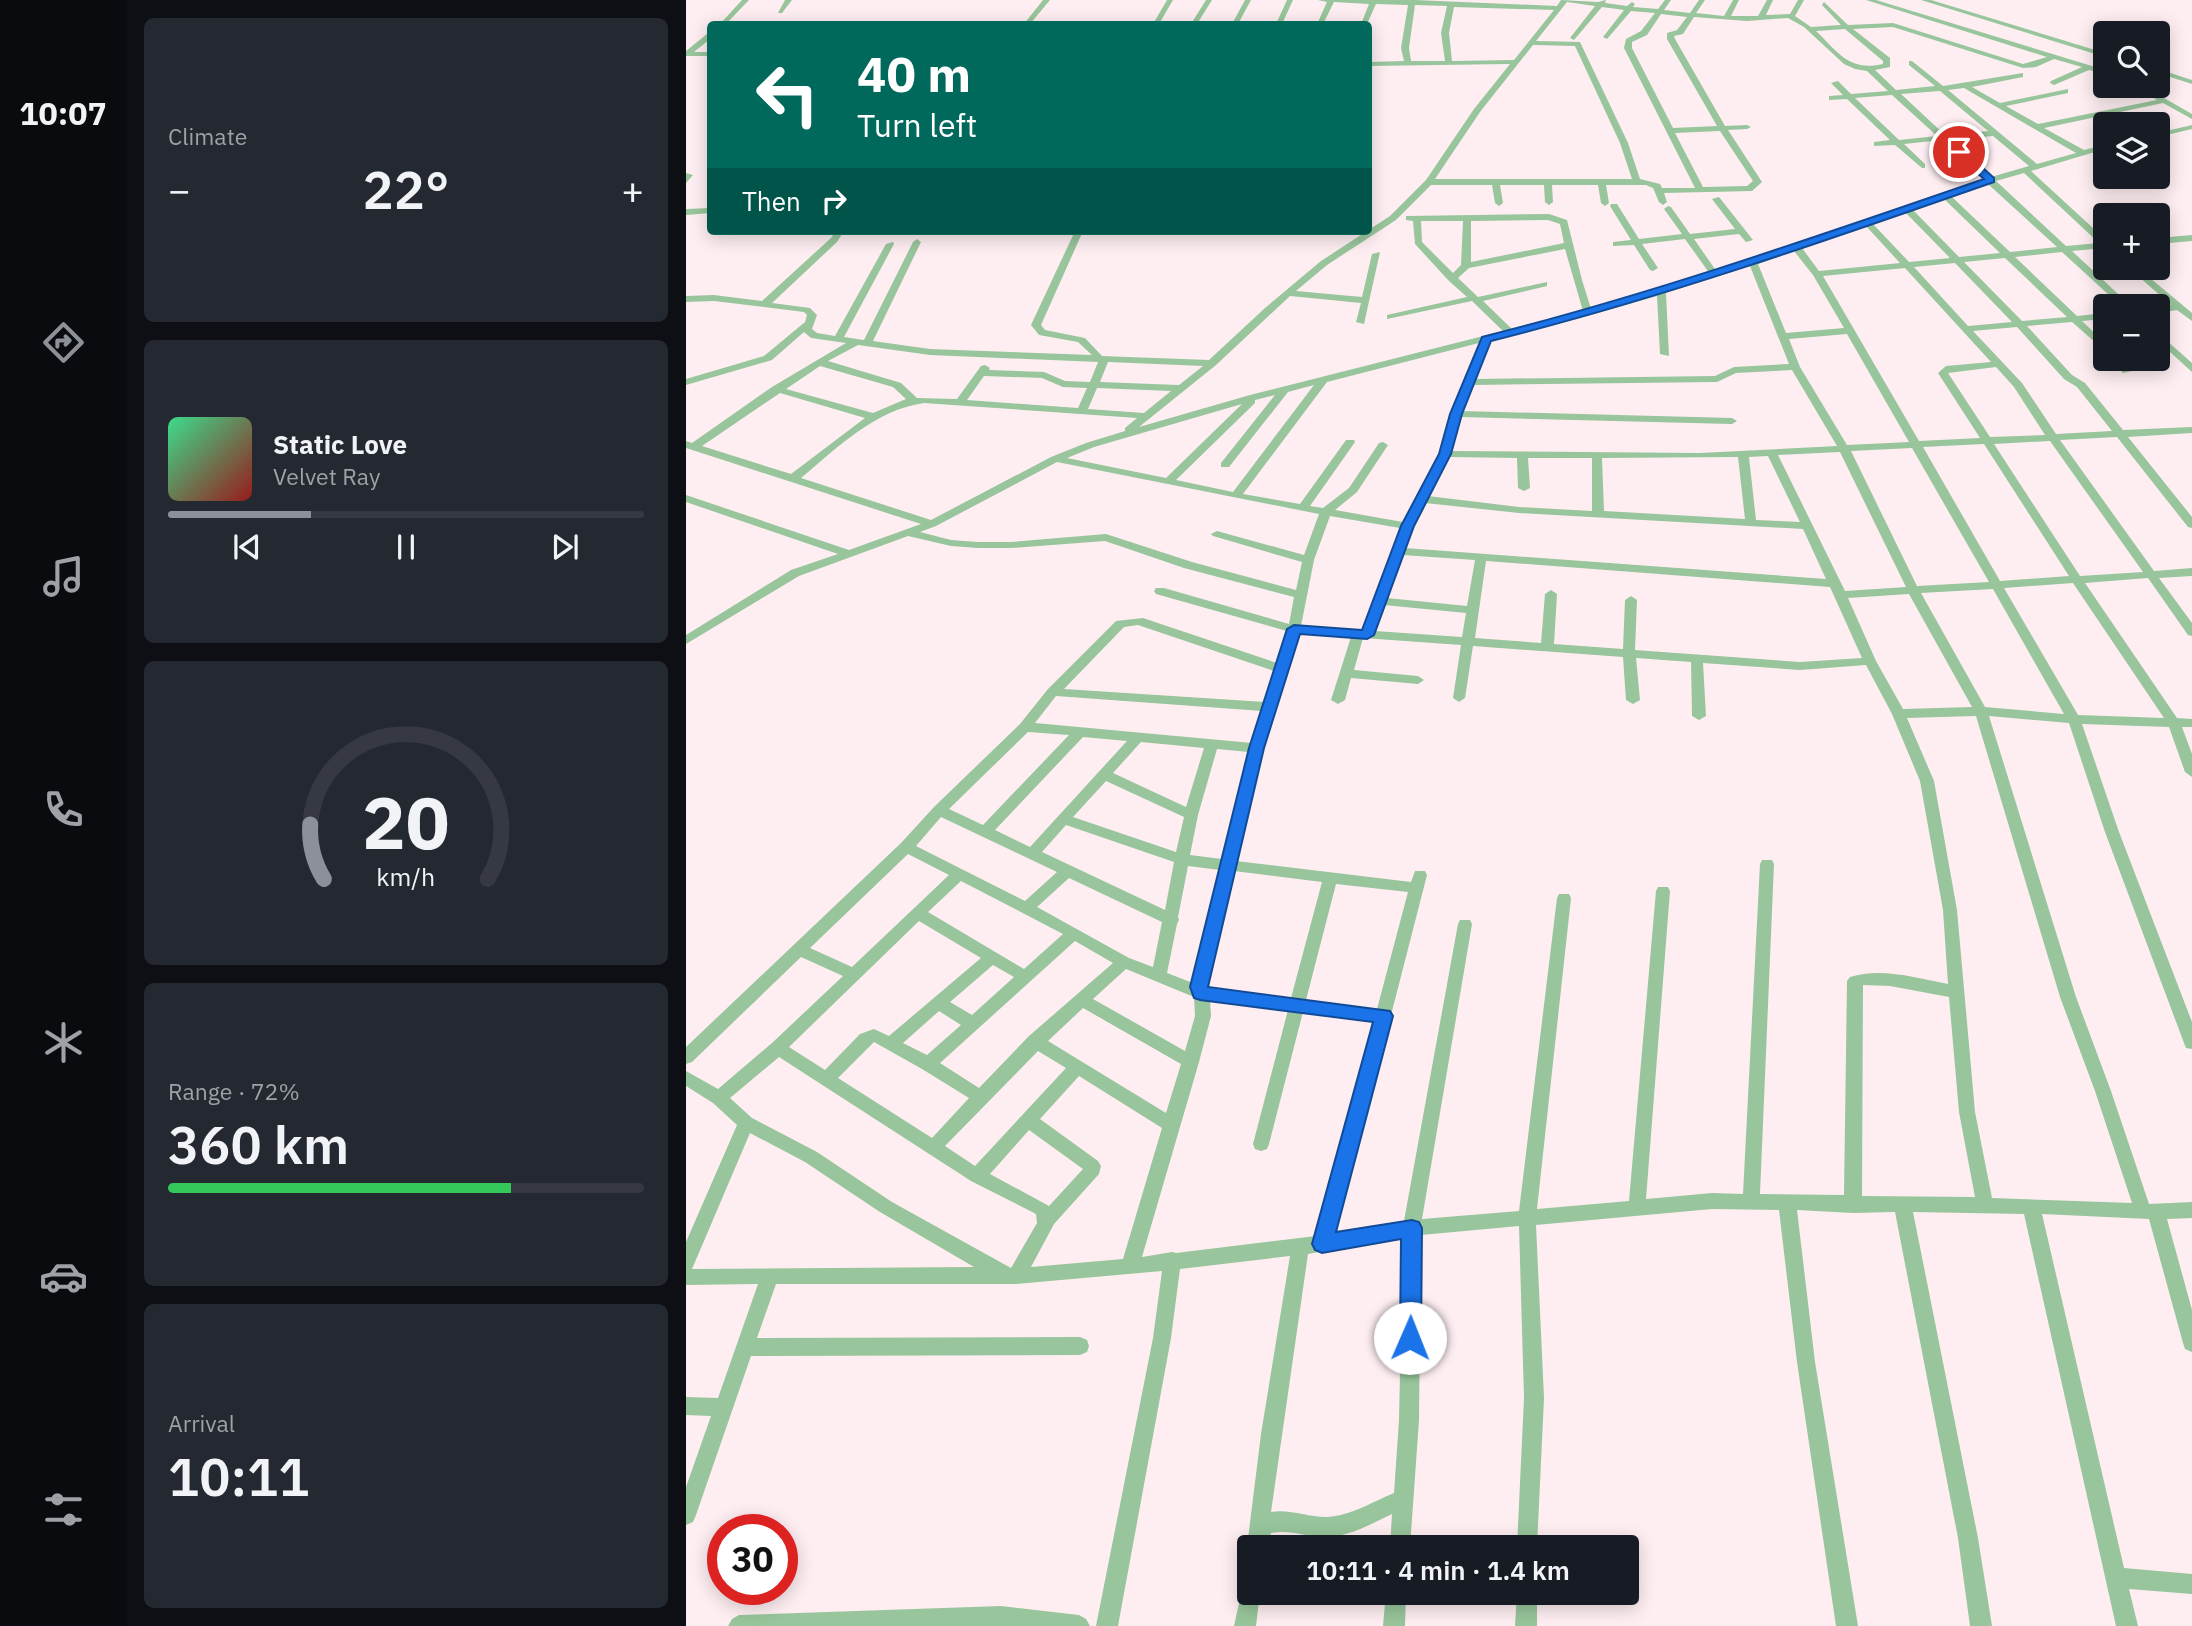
<!DOCTYPE html>
<html lang="en">
<head>
<meta charset="utf-8">
<style>
	:root { --surface:#171b24; --page:#242831; --text:#f1f3f6; --muted:#9ea1a6; --line:#363941; --accent:#8c9099 }
	body { margin:0; font-family:"IBM Plex Sans",sans-serif; background:var(--page); color:var(--text); height:100vh; display:flex; flex-direction:column; font-size:26px; white-space:nowrap }
	* { box-sizing:border-box; margin:0 }
	p { font-size:23px; color:var(--muted) }
	.icon { flex:none; width:38px; height:38px; fill:none; stroke:currentColor; stroke-width:2; stroke-linecap:round; stroke-linejoin:round }
	.map { position:relative; flex:1; overflow:hidden }
	.panel { display:flex; flex-direction:column; gap:18px; padding:18px; background:#0d0f14; width:560px }
	.panel>* { flex:none }
	.guide { position:absolute; left:21px; top:21px; width:665px; height:214px; border-radius:7px; box-shadow:0 4px 18px #0003; background:#00695c; color:#fff; overflow:hidden }
	.tools { position:absolute; left:1407px; top:21px; display:grid; gap:14px }
	.tools a { display:grid; place-items:center; width:77px; height:77px; border-radius:7px; background:var(--surface); box-shadow:0 4px 18px #0003; font-size:35px }
	.speed { position:absolute; left:21px; top:1514px; display:flex; gap:14px; font-size:35px; font-weight:700; text-align:center }
	.speed>* { display:grid; place-content:center; width:91px; height:91px; border-radius:50%; background:var(--surface); box-shadow:0 4px 18px #0003; line-height:1 }
	.speed .limit { border:10px solid #d22; background:#fff; color:#111 }
	.pin { position:absolute; display:grid; place-items:center; width:60px; height:60px; color:#fff; margin:-30px; border:4px solid #fff; border-radius:50%; box-shadow:0 2px 7px #0007 }
	.me { position:absolute; width:77px; margin:-38px; rotate:1deg; stroke-linejoin:round; filter:drop-shadow(0 0 5px #0008) }
	.turn { display:flex; align-items:center; gap:24px; height:147px; padding:0 35px; font-size:32px }
	.turn .icon { width:91px; height:91px; stroke-width:2.5 }
	.turn b { display:block; font-size:49px; line-height:60px }
	.then { display:flex; align-items:center; height:66px; padding:0 35px; background:#0003; gap:14px; font-size:26px }
	.big { font-size:52px; font-weight:600; line-height:1.1 }
	.panel .card { flex:1; display:flex; flex-direction:column; justify-content:center; gap:10px; min-width:0; padding:0 24px; border-radius:10px; background:var(--page) }
	.panel .dial { align-items:center; gap:0 }
	.dial svg { height:182px; overflow:visible; fill:none; stroke:var(--line); stroke-width:7; stroke-linecap:round; text-anchor:middle }
	.dial text { fill:var(--text); stroke:none }
	.song { display:flex; align-items:center; gap:21px }
	.cover { width:84px; height:84px; border-radius:10px; background:linear-gradient(135deg,hsl(150 70% 55%),hsl(0 70% 35%)) }
	.played { height:7px; border-radius:4px; background:linear-gradient(90deg,var(--accent) 30%,var(--line) 30%) }
	.keys { display:flex; justify-content:space-around; direction:ltr }
	.heat { display:flex; justify-content:space-between; align-items:center; font-size:38px; direction:ltr }
	.charge { height:10px; border-radius:5px; background:linear-gradient(90deg,#34c759 72%,var(--line) 0) }
	.trip { position:absolute; left:551px; top:1535px; width:402px; height:70px; border-radius:7px; background:var(--surface); box-shadow:0 4px 18px #0003; font-weight:600; line-height:70px; text-align:center }
	main { display:flex; flex:1; min-height:0 }
	.menu { display:flex; flex-direction:column; width:126px; justify-content:space-around; align-items:center; background:#090b0e; color:var(--muted) }
	.menu .icon { width:49px; height:49px }
	.menu .selected { color:var(--accent) }
	.menu b { font-size:32px; color:var(--text) }
	.map>svg:first-child { display:block }
	.lines { fill:none; stroke-linecap:round; stroke-linejoin:round }
	.minor { fill:#98c59b; fill-rule:evenodd }
	.route { fill:#1a73e8; stroke:#114b97; stroke-width:2 }
</style>
</head>
<body>
<main>
<nav class="menu">
<b>10:07</b>
<svg class="icon selected" aria-label="directions" viewBox="0 0 24 24"><path d="M12 3l9 9-9 9-9-9zM9 14v-3h6M13 9l2 2-2 2"/></svg>
<svg class="icon" aria-label="music" viewBox="0 0 24 24"><path d="M9 18V5l10-2v13"/><circle cx="6" cy="18" r="3"/><circle cx="16" cy="16" r="3"/></svg>
<svg class="icon" aria-label="phone" viewBox="0 0 24 24"><path d="M5 4h4l2 5-3 2q2 4 5 5l2-3 5 2v4C11 20 4 13 5 4z"/></svg>
<svg class="icon" aria-label="climate" viewBox="0 0 24 24"><path d="M12 3v18M4 7l16 10M4 17L20 7"/></svg>
<svg class="icon" aria-label="car" viewBox="0 0 24 24"><path d="M5 17H2v-5l4-1 3-4h7l3 4 3 1v5h-3M9 17h6M6 11h13"/><circle cx="7" cy="17" r="2"/><circle cx="17" cy="17" r="2"/></svg>
<svg class="icon" aria-label="filters" viewBox="0 0 24 24"><path d="M4 7h16M4 17h16"/><circle cx="9" cy="7" r="2"/><circle cx="15" cy="17" r="2"/></svg>
</nav>
<section class="panel">
<div class="card"><p>Climate</p>
<div class="heat"><a>−</a><b class="big">22°</b><a>+</a></div>
</div>
<div class="card">
<div class="song"><i class="cover"></i><div><b>Static Love</b><p>Velvet Ray</p></div></div>
<div class="played"></div>
<div class="keys"><svg class="icon" aria-label="previous" viewBox="0 0 24 24"><path d="M18 5L8 12l10 7zM5 5v14"/></svg><svg class="icon" aria-label="pause" viewBox="0 0 24 24"><path d="M8 5v14M16 5v14"/></svg><svg class="icon" aria-label="next" viewBox="0 0 24 24"><path d="M6 5l10 7-10 7zM19 5v14"/></svg></div>
</div>
<div class="card dial"><svg viewBox="0 0 100 80">
<path d="M14 69A42 42 0 1 1 86 69"/>
<path d="M14 69A42 42 0 0 1 8 45" stroke="#8c9099"/>
<text x="50" y="56" font-size="32" font-weight="700">20</text>
<text x="50" y="72" font-size="11">km/h</text>
</svg></div>
<div class="card"><p>Range · 72%</p><b class="big">360 km</b><div class="charge"></div></div>
<div class="card"><p>Arrival</p><b class="big">10:11</b></div>
</section>
<div class="map">
<svg width="1506" height="1626" viewBox="0 0 1506 1626">
	<rect width="100%" height="100%" fill="#feeef2"/>
	<g class="lines">
		<path class="minor" d="M56,0H63L40,24H34Z
			M99,0H106L96,13H92Z
			M357,0H364L344,24H338Z
			M481,0H487L473,24H467Z
			M520,0H526L511,24H505Z
			M559,0H565L552,24H546Z
			M601,0H607L596,24H590Z
			M632,0H729L871,6L875,0L912,2L920,0L919,3L941,6L946,2L949,4L947,7L972,9L979,0H985L978,10L1004,13L1013,0H1019L1010,13L1038,16L1047,0H1053L1045,16H1072L1081,0H1087L1080,15L1104,14L1112,0H1118L1109,16L1125,27L1155,25L1136,5L1138,2L1162,25L1207,23L1337,64L1361,57L1180,0H1190L1419,70V74L1403,70L1368,85L1364,83L1365,81L1396,67L1368,59L1350,67L1337,68L1207,27L1167,29L1204,58V67L1189,70L1210,90L1249,86L1223,65V61H1226L1257,86L1337,73V77L1286,87L1314,103L1382,89V93L1320,106L1352,124L1471,100L1448,86H1457L1506,114V119L1477,103L1358,128L1398,150L1419,145V149L1345,171L1419,239V248L1386,251L1445,306H1435L1376,252L1329,257L1391,316L1419,313V319L1396,321L1419,343V351L1386,322L1341,326L1386,375L1399,383L1437,430L1506,427V433L1442,437L1506,517V528L1502,527L1431,437L1374,440L1468,571L1506,568V576L1473,578L1506,623V636L1502,635L1462,578L1399,583L1491,718L1506,719V727H1496L1506,754V777L1499,772L1483,727L1396,724L1433,832L1506,1022V1049L1500,1048L1498,1043L1419,832L1383,723L1303,716L1390,997L1425,1091L1463,1204L1506,1202V1218L1481,1219L1506,1310V1352L1499,1349L1497,1343L1463,1219L1356,1214L1438,1568L1506,1574V1594L1443,1589L1452,1626H1430L1338,1214L1227,1212L1292,1538L1306,1626H1284L1272,1538L1209,1212L1167,1213L1111,1210L1129,1362L1172,1626H1150L1111,1362L1093,1210L1026,1209L850,1225L858,1398L851,1547H831L838,1398L833,1226L735,1235L733,1420L724,1547H704L706,1514C685,1524 663,1537 639,1537C620,1537 604,1529 585,1533L581,1547H564V1554L561,1547L575,1434L604,1256L494,1269L485,1338L432,1626H410L467,1338L476,1271L330,1284H90L71,1338L394,1337L401,1340L403,1346L401,1352L394,1355L65,1356L10,1515L7,1522L0,1525V1487L25,1416L0,1415V1397L32,1398L72,1284L0,1285V1242L51,1125L27,1103L0,1086V1071L32,1089L86,1043L157,976L115,957L6,1062L0,1064V1047L215,843L248,807L334,724L362,689L430,621L457,618L591,663L601,631L470,594L468,591L470,588H478L603,624L608,597L498,568L419,541L325,548H292L265,546L222,536L113,576L0,644V635L105,570L152,554L0,502V495L163,550L235,524L0,448V441L6,443L86,387L160,343L125,338L118,332L86,360L0,385V379L78,356L119,322L121,315L118,312L28,301L0,302V296L28,295L76,301L145,238L150,231H158L151,242L86,303L124,308L131,315L126,329L131,333L149,336L200,244L207,242L208,244L158,337L178,340L227,242L231,239L235,242L187,341L244,349L406,355L392,342L353,335L345,325L389,231H397L355,325L359,330L399,338L416,356L523,360L579,308L635,261L704,216L740,180L788,109L824,64L682,66V62L718,61L715,48L722,5L690,4L681,24H675L683,4L648,2L637,24H631L641,2ZM881,2L909,6L884,38L888,40L916,7L938,10L917,37L921,39L945,11L969,13L955,31L940,39L938,48L1009,188H976L974,184L954,179L942,143L894,42L850,41ZM729,5L761,6L755,33L759,61H725L723,48ZM768,7L868,10L828,60L766,61L763,33ZM975,14L1001,17L991,30L981,33V39L1031,126L987,128L946,48V42L961,35ZM1008,17L1061,21L1102,18L1118,27L1158,64L1169,69L1181,71L1202,91L1165,94L1152,81L1145,83L1157,95L1143,96V100L1161,99L1204,140L1188,142V146L1209,145L1236,168H1239V164L1218,144L1256,140L1298,180L1031,272L1008,239L1053,234L1060,242L1067,240L1033,197L1026,199L1049,229L1004,234L985,207L982,206L978,209L996,234L953,239L931,204H925L924,206L945,240L927,242V246L948,245L964,270L967,271L972,268L956,244L999,239L1024,274L905,309L896,280L881,220L863,214L720,216V220L727,221L729,244L763,281L781,297L701,315V319L786,301L817,331L564,395L453,427L530,365L604,296L675,303L670,322L678,324L694,252L686,254L676,297L610,291L641,265L710,220L745,185H806L809,203L813,206L817,203L814,185H858L859,202L863,205L867,202L866,185H912L915,203L919,206L923,203L920,185H960L967,188L973,202L977,205L981,202L978,193L1066,191L1076,182L1042,130L1061,129L1065,127L1061,125L1039,126L989,39L988,36L997,34ZM1159,29L1197,61V64C1163,72 1152,52 1130,31ZM847,45L889,46L934,143L946,179H749L794,112ZM1278,88L1390,153L1351,164L1262,90ZM1254,91L1302,131L1259,135L1215,94ZM1206,95L1251,136L1213,140L1169,98ZM1034,131L1067,181L1061,186L1017,187L989,133ZM1307,136L1343,166L1305,177L1264,140ZM1338,173L1413,243L1380,246L1310,181ZM1302,184L1371,247L1324,252L1266,197ZM1258,199L1314,253L1273,257L1227,210ZM1219,212L1264,258L1223,262L1187,224ZM862,220L874,224L878,243L785,262V221ZM735,221H777L775,265L767,273L736,242ZM1180,226L1214,263L1133,271L1116,248ZM879,249L897,311L826,329L797,301L861,286V282L792,297L772,278L783,268ZM1108,251L1127,275L1158,328L1100,333L1072,264ZM1319,258L1381,317L1336,321L1278,262ZM1269,263L1326,322L1282,326L1228,267ZM1064,266L1103,364L1048,367L1029,376L789,379L804,341L905,315L971,296L974,354L983,356L980,293ZM1219,268L1305,362L1260,366L1252,373L1294,438L1233,441L1137,276ZM1331,327L1378,379L1391,387L1426,431L1370,434L1336,383L1287,331ZM1161,334L1223,442L1161,445L1114,367L1103,339ZM793,343L765,414L754,454L717,522L649,510L671,492L702,445L697,442L693,443L663,488L637,508L624,506L669,442L668,440H660L614,504L557,494L641,382ZM172,345L244,355L412,362L404,382L379,381L358,372L303,370L304,368L299,365L295,366L271,399L231,398L215,383L142,361ZM422,362L517,366L493,385L414,382ZM134,366L207,387L220,399L187,413L100,389ZM1310,367L1328,387L1359,435L1304,437L1262,373ZM1106,370L1151,446L1014,453L765,451L774,417L1046,424L1051,421L1046,418L776,411L787,385L1031,382L1050,373ZM298,376L356,378L377,387L401,388L392,408L281,400ZM628,385L547,492L490,480L569,403V400L589,395L535,463V467H543L602,392ZM411,388L485,391L458,413L402,409ZM94,393L179,418L105,474L16,446ZM238,403L451,418L439,428V431L400,443L365,457L245,520L115,478C152,447 189,410 238,403ZM556,404L480,478L381,458L408,447ZM1364,441L1457,572L1394,576L1308,444ZM1298,444L1383,576L1314,581L1237,447ZM1226,448L1303,582L1231,586L1165,451ZM1154,452L1220,587L1159,591L1092,455ZM1082,456L1114,522L1070,520L1063,457ZM763,457L831,458L832,488L838,491L844,488L842,458H906V511L833,507L742,496ZM1052,457L1059,519L918,511L916,458ZM371,462L633,514L618,555L531,531L525,534L527,536L616,562L610,590L506,562L420,534L325,542H292L265,540L234,532L250,526ZM739,503L833,513L1117,529L1140,579L719,548ZM644,516L714,528L677,630L615,626L628,560ZM716,555L789,560L781,606L701,598ZM800,561L1144,587L1176,658L1114,662L949,650L951,600L945,596L939,600L937,649L868,644L871,594L865,590L859,594L855,643L789,638ZM1387,583L1478,718L1392,715L1318,588ZM1307,589L1378,714L1299,707L1235,593ZM1223,594L1286,707L1217,709L1190,661L1162,598ZM698,605L780,613L776,637L689,631ZM452,625L588,671L579,702L378,689L438,627ZM613,633L665,637L645,700L652,704L659,700L665,678L732,684L738,680L732,676L668,670L677,638L775,645L767,698L773,702L779,698L787,646L937,657L940,700L947,704L954,700L950,658L1005,662L1006,716L1013,720L1020,716L1017,663L1114,670L1180,665L1206,714L1234,781L1257,910L1262,984C1231,978 1195,967 1164,977L1161,981L1158,1195L1074,1194L1088,864L1086,860H1076L1074,864L1057,1194L1026,1193L960,1199L984,891L982,887H972L970,891L943,1201L851,1209L885,898L883,894H873L871,898L833,1211L736,1219L786,924L784,920H774L772,924L718,1221L649,1233L741,875L739,871H729L725,882L550,861L578,748ZM370,696L576,711L566,743L349,723ZM1290,716L1374,997L1409,1091L1446,1203L1306,1198L1289,1112L1271,910L1248,781L1221,718ZM342,732L383,735L297,825L263,809ZM397,737L441,741L344,847L309,830ZM455,742L518,748L500,807L427,773ZM531,749L563,752L536,859L504,855L512,815ZM420,781L498,817L490,852L387,817ZM255,817L371,872L339,901L230,846ZM380,825L488,862L479,910L356,852ZM222,854L263,875L166,967L124,948ZM502,866L534,870L507,983L481,973L491,924L493,920L492,917ZM548,871L636,882L605,998L523,988L522,978ZM383,878L476,922L467,967L443,958L351,907ZM275,881L377,934L338,969L242,912ZM650,884L722,892L691,1009L620,1000ZM233,921L295,958L203,1036L188,1029L174,1034L139,1070L103,1047ZM389,941L427,963L343,1036L293,1088L254,1063ZM307,965L328,977L286,1015L264,1002ZM440,969L508,997L509,1016L499,1051L407,999ZM1177,985L1204,986L1263,997L1273,1112L1289,1197L1176,1196ZM524,1000L602,1010L567,1144L569,1149L575,1151L581,1149L583,1144L617,1012L688,1021L630,1236L490,1253L486,1252L456,1257L513,1062L525,1016ZM397,1008L495,1064L480,1113L362,1041ZM253,1011L275,1025L241,1055L217,1043ZM188,1042L236,1069L283,1098L246,1138L152,1078ZM352,1051L380,1068L289,1166L259,1146ZM93,1057L285,1181L350,1214L351,1223L325,1268L206,1202L131,1152L66,1118L44,1098ZM393,1076L476,1128L437,1259L345,1267L368,1224L413,1174L415,1166L412,1161L354,1119ZM343,1130L397,1169L363,1206L304,1174ZM64,1133L119,1162L194,1212L288,1267L6,1269ZM717,1237L713,1420L708,1493C686,1502 665,1516 640,1517C621,1517 604,1509 585,1512L622,1254Z
			M1235,0H1245L1419,53V57Z
			M21,34H24V39L8,52H24V56H0V51Z
			M1472,69L1506,80V84L1472,73Z
			M1506,125V129L1472,137V133Z
			M0,173L7,175L0,183Z
			M24,208V213L0,215V209Z
			M1506,235V241L1472,244V238Z
			M1443,268H1452L1506,313V321L1491,310L1472,313V307L1485,305Z
			M1472,333L1506,363V372L1472,341Z
			M1424,359H1434L1446,371L1437,373Z
			M564,1582V1592H574L570,1626H548L557,1585Z
			M700,1592H720L719,1626H697Z
			M831,1592H851V1626H829Z
			M315,1606L393,1615L400,1619L404,1626H42L46,1619L53,1615Z"/>
	</g>
	<path class="route" d="M1270,150H1277L1308,178V182C1142,240 976,298 805,341L776,414L765,454L728,526L688,635L681,639L614,634L578,748L522,987L704,1011L707,1016L650,1232L726,1220L733,1222L736,1228L735,1338L732,1345L724,1348L717,1345L714,1338L715,1239L636,1253L629,1250L626,1244L687,1022L514,1000L508,998L504,987L563,748L601,629L608,625L676,630L715,526L753,454L764,414L796,337C967,294 1132,236 1298,179L1270,154Z"/>
</svg>
<div class="tools">
<a><svg class="icon" aria-label="search" viewBox="0 0 24 24"><circle cx="10" cy="10" r="6"/><path d="M15 15l6 6"/></svg></a>
<a><svg class="icon" aria-label="layers" viewBox="0 0 24 24"><path d="M12 4l9 5-9 5-9-5zM3 14l9 5 9-5"/></svg></a>
<a>+</a>
<a>−</a>
</div>
<div class="speed"><div class="limit">30</div></div>
<div class="pin" style="left:1273px;top:152px;background:#d93025"><svg class="icon" aria-label="arrive" viewBox="0 0 24 24"><path d="M6 21V4h12l-3 4 3 4H6"/></svg></div>
<svg class="me" style="left:724px;top:1338px" viewBox="-20 -20 40 40"><circle r="19" fill="#fff"/><path d="M0-13L10 11 0 6-10 11z" fill="#1a73e8"/></svg>
<div class="trip">10:11 · 4 min · 1.4 km</div>
<div class="guide">
<div class="turn"><svg class="icon" aria-label="left" viewBox="0 0 24 24"><path d="M17 20v-9H6M10 6l-5 5 5 5"/></svg><div><b>40 m</b>Turn left</div></div>
<div class="then">Then<svg class="icon" aria-label="right" viewBox="0 0 24 24"><path d="M7 20v-9h11M14 6l5 5-5 5"/></svg></div>
</div>
</div>
</main>
</body>
</html>
